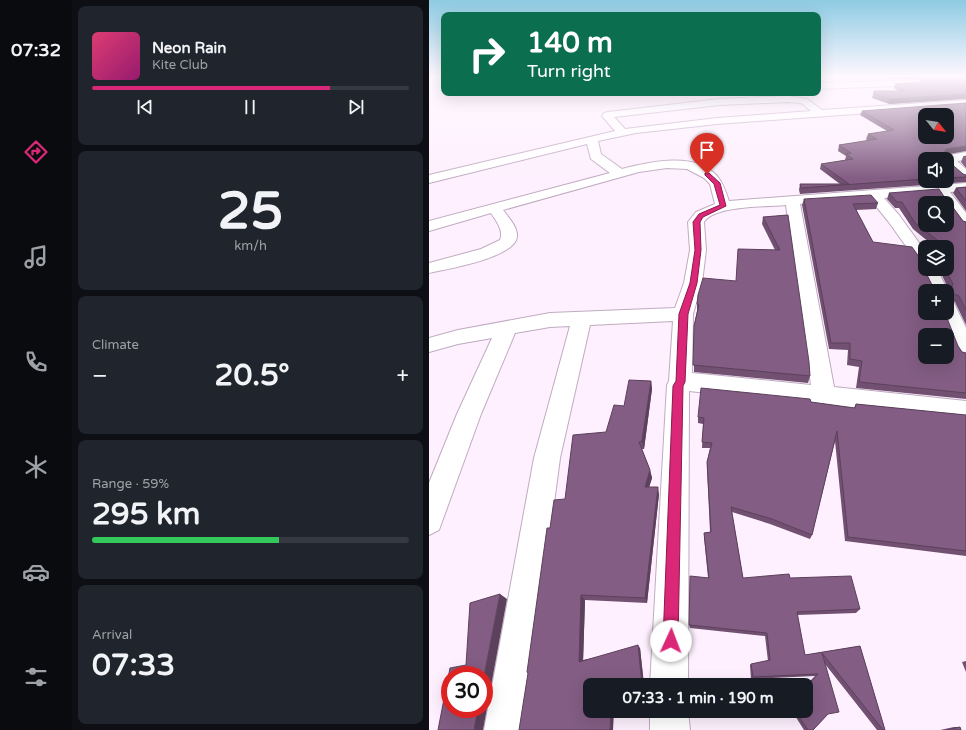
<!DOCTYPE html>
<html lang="en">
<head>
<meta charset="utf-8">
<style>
	:root { --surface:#171b24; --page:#20242c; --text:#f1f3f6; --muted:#9ea1a6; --line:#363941; --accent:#db2777 }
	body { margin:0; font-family:"Varela Round",sans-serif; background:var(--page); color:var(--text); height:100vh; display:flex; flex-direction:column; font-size:15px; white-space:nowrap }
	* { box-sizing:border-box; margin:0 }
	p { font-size:13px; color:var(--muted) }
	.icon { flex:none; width:22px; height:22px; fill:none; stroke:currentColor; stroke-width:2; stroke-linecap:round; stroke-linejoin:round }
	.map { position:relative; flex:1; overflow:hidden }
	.details { display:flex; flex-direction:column; gap:6px; padding:6px; background:#0d0f14; width:357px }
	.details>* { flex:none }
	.banner { position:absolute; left:12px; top:12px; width:380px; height:84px; border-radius:8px; box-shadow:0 4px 16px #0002; background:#0b6e4f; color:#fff; overflow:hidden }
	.needle { width:26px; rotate:120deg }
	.tools { position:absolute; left:489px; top:108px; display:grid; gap:8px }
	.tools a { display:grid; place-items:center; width:36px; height:36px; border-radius:8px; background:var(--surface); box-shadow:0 4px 16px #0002; font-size:20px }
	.speed { position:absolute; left:12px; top:666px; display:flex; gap:8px; font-size:20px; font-weight:700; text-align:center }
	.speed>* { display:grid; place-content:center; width:52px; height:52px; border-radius:50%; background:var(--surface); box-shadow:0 4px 16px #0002; line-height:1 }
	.speed .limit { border:6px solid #d22; background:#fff; color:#111 }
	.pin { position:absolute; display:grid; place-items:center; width:34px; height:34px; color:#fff; margin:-41px -17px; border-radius:50% 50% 50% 0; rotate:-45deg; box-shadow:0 0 4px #0007 }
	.pin .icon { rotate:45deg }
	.me { position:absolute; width:44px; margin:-22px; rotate:2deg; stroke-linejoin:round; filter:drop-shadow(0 0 3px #0008) }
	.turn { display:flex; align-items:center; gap:14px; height:84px; padding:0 20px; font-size:18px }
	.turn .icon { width:52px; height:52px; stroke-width:2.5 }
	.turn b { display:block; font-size:28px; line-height:34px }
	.big { font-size:30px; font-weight:800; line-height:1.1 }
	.details .widget { flex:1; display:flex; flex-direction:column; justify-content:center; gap:6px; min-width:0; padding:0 14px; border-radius:8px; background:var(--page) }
	.details .dial { align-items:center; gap:0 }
	.dial b { font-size:52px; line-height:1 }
	.song { display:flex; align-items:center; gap:12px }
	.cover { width:48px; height:48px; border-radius:6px; background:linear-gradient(135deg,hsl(340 70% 55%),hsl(320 70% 35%)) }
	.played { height:4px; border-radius:2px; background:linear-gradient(90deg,var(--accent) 75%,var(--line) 75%) }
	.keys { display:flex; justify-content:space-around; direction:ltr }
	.heat { display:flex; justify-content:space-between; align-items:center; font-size:22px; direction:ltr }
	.charge { height:6px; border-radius:3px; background:linear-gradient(90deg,#34c759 59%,var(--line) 0) }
	.trip { position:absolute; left:154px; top:678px; width:230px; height:40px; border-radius:8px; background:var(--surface); box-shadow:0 4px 16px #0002; font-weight:800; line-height:40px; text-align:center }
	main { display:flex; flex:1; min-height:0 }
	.dock { display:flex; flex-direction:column; width:72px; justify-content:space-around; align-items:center; background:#090b0e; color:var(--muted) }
	.dock .icon { width:28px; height:28px }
	.dock .on { color:var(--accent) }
	.dock b { font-size:18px; color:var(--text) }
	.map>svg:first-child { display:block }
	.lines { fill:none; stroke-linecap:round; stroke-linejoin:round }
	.minor-casing { stroke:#c0abc1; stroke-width:2 }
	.minor { fill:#fff; fill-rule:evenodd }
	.wall { fill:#715072; fill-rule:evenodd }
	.shaded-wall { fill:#5c415c }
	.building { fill:#835d84; stroke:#5c415c; fill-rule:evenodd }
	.route { fill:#db2777; stroke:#8e194d }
</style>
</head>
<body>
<main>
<nav class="dock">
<b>07:32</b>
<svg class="icon on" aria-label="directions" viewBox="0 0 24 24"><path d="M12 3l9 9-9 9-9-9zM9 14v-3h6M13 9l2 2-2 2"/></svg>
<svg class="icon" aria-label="music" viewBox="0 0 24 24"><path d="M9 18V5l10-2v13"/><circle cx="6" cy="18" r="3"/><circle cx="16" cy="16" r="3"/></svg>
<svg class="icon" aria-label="phone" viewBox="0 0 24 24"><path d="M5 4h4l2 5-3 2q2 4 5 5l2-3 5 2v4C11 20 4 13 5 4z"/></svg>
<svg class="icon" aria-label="climate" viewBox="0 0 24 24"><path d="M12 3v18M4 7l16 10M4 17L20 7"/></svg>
<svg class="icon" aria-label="car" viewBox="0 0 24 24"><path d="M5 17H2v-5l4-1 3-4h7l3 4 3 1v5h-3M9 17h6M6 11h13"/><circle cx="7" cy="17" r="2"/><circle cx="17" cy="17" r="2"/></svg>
<svg class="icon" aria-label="filters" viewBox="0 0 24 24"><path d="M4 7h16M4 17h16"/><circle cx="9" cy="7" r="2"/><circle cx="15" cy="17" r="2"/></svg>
</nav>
<section class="details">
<div class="widget">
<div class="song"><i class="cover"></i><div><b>Neon Rain</b><p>Kite Club</p></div></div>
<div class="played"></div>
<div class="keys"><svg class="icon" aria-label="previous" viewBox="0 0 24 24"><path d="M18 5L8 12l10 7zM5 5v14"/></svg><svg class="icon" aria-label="pause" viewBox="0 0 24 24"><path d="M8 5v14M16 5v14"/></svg><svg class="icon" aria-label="next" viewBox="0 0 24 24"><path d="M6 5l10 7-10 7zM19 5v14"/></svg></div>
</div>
<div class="widget dial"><b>25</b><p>km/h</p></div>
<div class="widget"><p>Climate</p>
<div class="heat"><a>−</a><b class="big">20.5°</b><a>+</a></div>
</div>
<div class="widget"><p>Range · 59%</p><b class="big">295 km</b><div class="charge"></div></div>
<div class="widget"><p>Arrival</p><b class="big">07:33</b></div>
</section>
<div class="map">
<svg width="537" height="730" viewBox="0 0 537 730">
	<rect width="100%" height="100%" fill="#fef0fe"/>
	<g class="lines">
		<defs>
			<path id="minor" d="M488,80L491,81L492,83L491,85L389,89V83Z
				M359,96L378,99L393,110L537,100V106L288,124L207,133L169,141L172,154L193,169C219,162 267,151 288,176C294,183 297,192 300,201L537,183V191L521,192L537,213V228L532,226L518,207V203H515L508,193L455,198L470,215L496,251V269H508L519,291L518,293V291H501L490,269L492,267L459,221L441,199L371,204L405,387L537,401V421L260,391L259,685H221L238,385L240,381L244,321L161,325L131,458L95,730H55L105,458L141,326L121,327L86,333L52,414L10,530L0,535V483L28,414L63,338L29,344L0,352V338L29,330L121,313L246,308L255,283L261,250L259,222L267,212L286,204L281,184L275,178L258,169L238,168L210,172L74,210C79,217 89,227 88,237C85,258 18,269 0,273V263L52,249L71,240C75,230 67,221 62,213L0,231V221L181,173L162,159L158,144L0,183V175L186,131L173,116L175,113L179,112L290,99ZM359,102L372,103L382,111L288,118L196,129L185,117L290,105ZM357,205L382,385L263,373L264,314L273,283L277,250L275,222C286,205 337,207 357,205Z
				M537,152V160L528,161L537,169V180L532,179L518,165V159H513L515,156Z
				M518,301L525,303L537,328V360L529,357L526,352L511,313H518Z
				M221,711H259L261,730H221Z"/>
		</defs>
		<use href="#minor" class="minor-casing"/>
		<use href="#minor" class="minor"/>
	</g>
	<path class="wall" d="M458,76H537V99L460,104L443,98L445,91H469L465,88L466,84L493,82L492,80L488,79H462L458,77Z
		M433,111L515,154L519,161L534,174L537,175V182L371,194L370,190L371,184H411L391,169L392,164L416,160L417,156L409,151L410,145L439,141L437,139L439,134L458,131L431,115ZM496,159H518V181H496Z
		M537,156V168L532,162L534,157Z
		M537,187V211L524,193L527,188Z
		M460,193L520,202L534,221L537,222V325L526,302L520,300V305L518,309V291H496L529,346L533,352L537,353V399L427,388L430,367L418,365L419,350L400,349L373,205L375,199L449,203L447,209L427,210L444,242L492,263L503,285L518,286L510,269H518V247H506L484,229L470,208H466L458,199Z
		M359,215L381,376L379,383L265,372V326L268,311V304L307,281L346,250L333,224L334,217Z
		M222,381L223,389L215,449H213L221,470L223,478L220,487L230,494L218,603L156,600L154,660L211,648L215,685H161L99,673L121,528L136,499L177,432L195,406Z
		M382,402L425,408L427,404L537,415V556L416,541L406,441L383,535L381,539L341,524L303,512L314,578H361L431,609L427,613L368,615L376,655L431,646L456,730H448L396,664L399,714L384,730H375L363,711H377V685L386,676L322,679L321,665L322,664L339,661L336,636L261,628L260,625L279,578L275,537V533L281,532L278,468V462L281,448H273L274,424L269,423V417Z
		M537,661V672L533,662Z
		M525,727H531L532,730H511Z"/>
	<path class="shaded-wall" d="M537,94V98L460,104L461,99Z
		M537,146V151L515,155L514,153L517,149Z
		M222,381L223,389L215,449L213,441Z
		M221,470L223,478L218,494L216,487Z
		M229,487L230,494L218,603L216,598Z
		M71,594L78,599L54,730H45L49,709H55V676Z
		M152,595L156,600L154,664L150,662Z
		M209,645L211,648L215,685H213Z
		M182,711H185L184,730H181Z"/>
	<path class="building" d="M493,76H537V94L461,99L445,94V91H476L466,84L493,82L495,79Z
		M537,103V146L517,149L514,153L515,155H519V161L534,174L537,175V177L518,178V159H496V179L372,188L371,184H420L392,164L424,159L417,154L422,153L410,145L448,139L439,134L465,130L433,111ZM496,115H518V137H496Z
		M537,156V160L534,157Z
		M537,187V201L527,188Z
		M510,189L516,198L519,199L520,202L534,221L537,222V310L530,296L522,293L520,295V305H518V291H496V313H516L529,346L533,352L537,353V393L430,382L433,361L421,359V343H402L375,199L442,195L449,203L424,204L444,242L483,247L493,261L492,263L503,285L520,286L522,288L524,284L516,269H518V252H524L518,248V247H517L486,223L473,202H468L460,193ZM496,203H518V225H496ZM496,335H518V357H496Z
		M359,215L380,362L381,376L264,365L265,326L270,305L268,304L269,295L274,278L307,281L309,249L351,250L334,217Z
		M200,380L222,381L213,441L210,442L221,470L216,487H229L216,598L152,595L150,662L209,645L213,685H161V711H182L181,730H90L99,673L98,672L118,528H121L125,500L136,499L144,435L177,432L185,405L195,406Z
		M272,388L381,399L382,402L426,408L427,404L537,415V551L419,537L408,431L383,535L343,519L302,507L314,578L360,574L361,578L422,576L431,609L368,612L376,655L431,646L456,730H454L393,653L410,712L399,714L384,730H379L366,711H377V687L389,674L324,677L322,664L341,660L338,633L260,625L261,576L280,578L275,533L282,532L278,462L283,443L273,442L275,418L269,417Z
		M71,594L55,676V675H21V709H49L45,730H9L21,668L37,665L41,603Z
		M531,727L532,730H517Z"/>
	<linearGradient id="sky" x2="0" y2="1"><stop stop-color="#8dcbe3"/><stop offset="0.43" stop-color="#fff8ff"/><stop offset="1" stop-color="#fff8ff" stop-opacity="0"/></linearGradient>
	<rect width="537" height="178" fill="url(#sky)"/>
	<path class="route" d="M276,173H280L291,183L297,206L274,217L271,222L272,250L268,283L259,314L256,382L254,386L249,641L247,646L242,649L236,646L234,641L244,386L247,381L250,314L261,283L266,250L264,222L270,214L291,205L285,184L276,175Z"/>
</svg>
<div class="tools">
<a><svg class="needle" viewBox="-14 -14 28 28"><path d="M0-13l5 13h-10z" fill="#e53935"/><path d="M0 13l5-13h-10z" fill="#9ea1a6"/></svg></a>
<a><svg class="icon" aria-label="sound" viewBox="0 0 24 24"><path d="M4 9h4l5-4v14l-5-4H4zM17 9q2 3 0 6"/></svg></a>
<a><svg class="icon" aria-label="search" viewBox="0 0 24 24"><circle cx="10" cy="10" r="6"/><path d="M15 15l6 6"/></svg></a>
<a><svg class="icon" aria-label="layers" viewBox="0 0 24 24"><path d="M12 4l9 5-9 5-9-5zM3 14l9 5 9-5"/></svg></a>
<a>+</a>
<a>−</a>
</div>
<div class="speed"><div class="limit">30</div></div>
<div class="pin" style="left:278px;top:174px;background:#d93025"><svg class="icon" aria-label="arrive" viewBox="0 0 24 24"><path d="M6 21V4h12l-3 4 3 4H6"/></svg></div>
<svg class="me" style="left:242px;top:641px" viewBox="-20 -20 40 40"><circle r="19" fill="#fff"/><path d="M0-13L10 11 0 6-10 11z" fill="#db2777"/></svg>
<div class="trip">07:33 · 1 min · 190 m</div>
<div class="banner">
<div class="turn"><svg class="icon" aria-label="right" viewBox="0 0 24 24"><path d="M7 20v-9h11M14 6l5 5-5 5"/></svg><div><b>140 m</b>Turn right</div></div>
</div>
</div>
</main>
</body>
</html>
